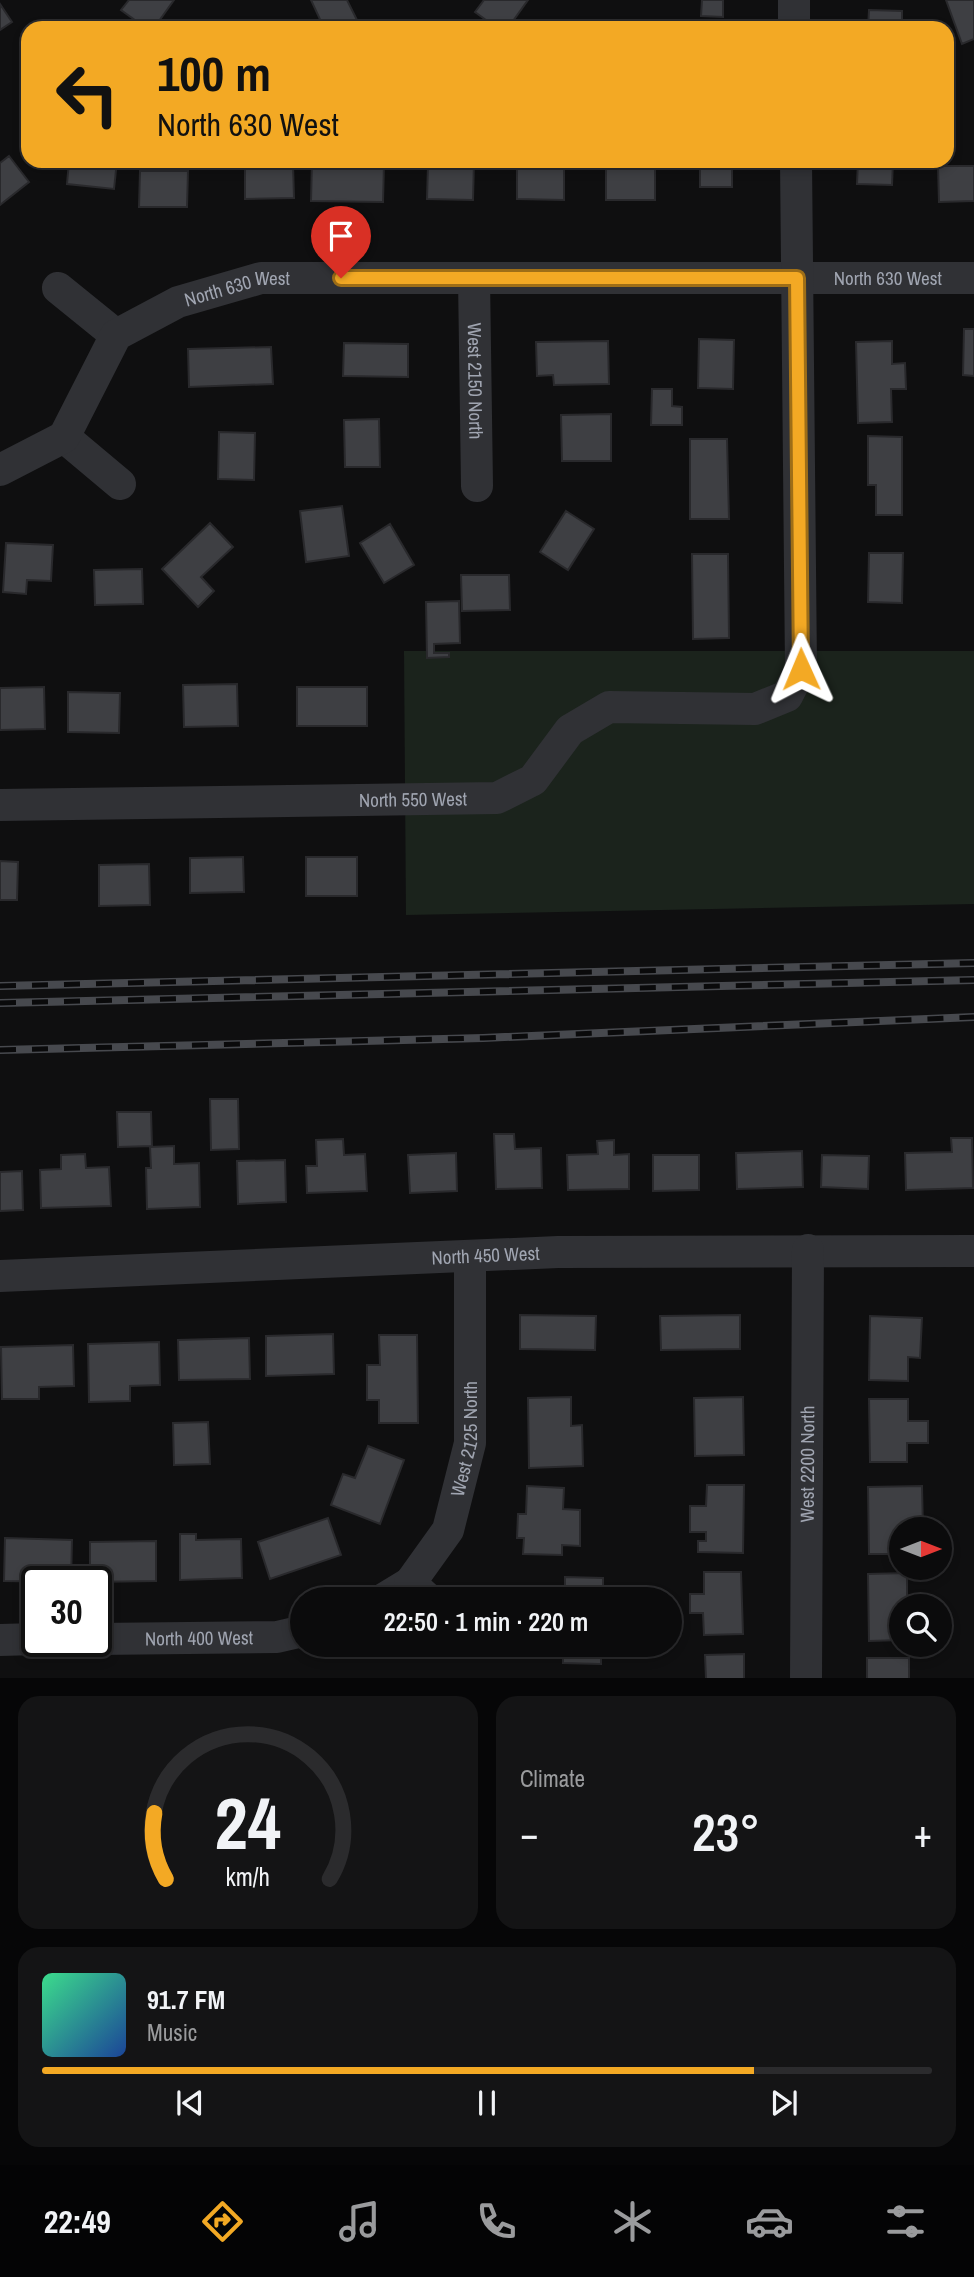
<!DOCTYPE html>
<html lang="en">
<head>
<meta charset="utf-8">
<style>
	:root { --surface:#0b0b0c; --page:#141415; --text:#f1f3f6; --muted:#9a9b9d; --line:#2b2b2d; --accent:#f3a924 }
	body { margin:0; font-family:"Archivo Narrow",sans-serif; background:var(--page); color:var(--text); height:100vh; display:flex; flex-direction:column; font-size:26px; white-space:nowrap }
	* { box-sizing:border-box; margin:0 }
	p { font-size:23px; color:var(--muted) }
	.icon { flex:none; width:38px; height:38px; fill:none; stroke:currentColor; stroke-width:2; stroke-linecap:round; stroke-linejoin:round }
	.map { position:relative; height:1678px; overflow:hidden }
	.panel { display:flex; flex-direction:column; gap:18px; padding:18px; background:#060607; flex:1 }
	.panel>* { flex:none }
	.banner { position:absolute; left:21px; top:21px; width:933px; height:147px; border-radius:21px; box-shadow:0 4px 10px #0003,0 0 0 2px var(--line); background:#f3a924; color:#111; overflow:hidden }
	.needle { width:46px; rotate:90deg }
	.buttons { position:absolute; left:889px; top:1517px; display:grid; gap:14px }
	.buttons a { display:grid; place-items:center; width:63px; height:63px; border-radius:50%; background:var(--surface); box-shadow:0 4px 10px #0003,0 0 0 2px var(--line); font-size:35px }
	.speed { position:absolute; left:21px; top:1566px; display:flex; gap:14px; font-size:35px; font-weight:700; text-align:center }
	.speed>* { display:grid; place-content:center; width:91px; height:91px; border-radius:50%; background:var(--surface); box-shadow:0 4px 10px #0003,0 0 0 2px var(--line); line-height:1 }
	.speed .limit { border:4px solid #111; border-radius:10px; background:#fff; color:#111 }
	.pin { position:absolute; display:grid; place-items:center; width:60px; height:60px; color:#fff; margin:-72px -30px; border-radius:50% 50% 50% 0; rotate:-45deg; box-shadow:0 0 7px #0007 }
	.pin .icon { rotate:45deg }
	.me { position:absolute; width:77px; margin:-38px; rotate:359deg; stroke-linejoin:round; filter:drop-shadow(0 0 5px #0008) }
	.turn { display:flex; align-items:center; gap:24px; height:147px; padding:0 21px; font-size:32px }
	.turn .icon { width:91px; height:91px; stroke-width:2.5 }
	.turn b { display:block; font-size:49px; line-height:60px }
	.big { font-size:52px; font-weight:600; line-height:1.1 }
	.panel .tile { flex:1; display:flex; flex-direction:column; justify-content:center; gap:10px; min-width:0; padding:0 24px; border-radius:21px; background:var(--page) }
	.panel .dial { align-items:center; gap:0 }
	.dial svg { height:182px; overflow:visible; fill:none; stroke:var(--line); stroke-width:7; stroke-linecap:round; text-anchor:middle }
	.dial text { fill:var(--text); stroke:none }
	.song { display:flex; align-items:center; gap:21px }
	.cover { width:84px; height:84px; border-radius:10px; background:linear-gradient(135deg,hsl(150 70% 55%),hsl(220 70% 35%)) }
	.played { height:7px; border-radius:4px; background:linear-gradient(90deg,var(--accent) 80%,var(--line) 80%) }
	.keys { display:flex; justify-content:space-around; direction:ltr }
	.heat { display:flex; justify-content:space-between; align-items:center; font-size:38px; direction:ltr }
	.panel .tiles { flex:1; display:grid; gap:18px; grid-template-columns:1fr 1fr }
	.tile:last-child { grid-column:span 2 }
	.trip { position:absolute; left:290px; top:1587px; width:392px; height:70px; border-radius:35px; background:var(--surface); box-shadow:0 4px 10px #0003,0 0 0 2px var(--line); font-weight:600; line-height:70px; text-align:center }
	.menu { display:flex; height:112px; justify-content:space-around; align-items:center; background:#040405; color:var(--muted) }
	.menu .icon { width:49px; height:49px }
	.menu .selected { color:var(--accent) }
	.menu b { font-size:32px; color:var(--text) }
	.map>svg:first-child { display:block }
	.green { fill:#1b231c }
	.building { fill:#3e3f43; stroke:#29292c; stroke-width:2 }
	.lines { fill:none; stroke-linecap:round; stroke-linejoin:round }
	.minor { stroke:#303135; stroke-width:32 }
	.rail-casing { stroke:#47494e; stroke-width:8 }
	.rail { stroke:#0a0a0b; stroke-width:5; stroke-dasharray:16; stroke-linecap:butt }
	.route-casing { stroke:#9e6e17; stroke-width:18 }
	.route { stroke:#f3a924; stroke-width:12 }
	.labels { text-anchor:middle; stroke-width:7; stroke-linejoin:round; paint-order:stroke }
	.street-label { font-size:19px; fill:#a0a5b1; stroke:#0a0a0b }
</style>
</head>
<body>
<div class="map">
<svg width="974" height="1679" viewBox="0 0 974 1679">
	<rect width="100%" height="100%" fill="#0f0f10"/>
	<path class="green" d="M404,651H974V904L406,915Z"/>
	<path class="building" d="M129,0H174L154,28H146L121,10Z
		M311,0H347L359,24L351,28H324Z
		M484,0H528L508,28H497L475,12Z
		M702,0H723V17L701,16Z
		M946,0H974V39L962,44Z
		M0,4L12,22L0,30Z
		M869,10L902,11V28H868Z
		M9,156L29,182L0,205V163Z
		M69,161H117L114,189L67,184Z
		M245,161L293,164L294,198L245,199Z
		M312,161L384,164L383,202L311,201Z
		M445,161H474L473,200L427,199L428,165L445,166Z
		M700,161H732V187H700Z
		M858,161H909L893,162L892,185L857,184Z
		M517,164L564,165V200L517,199Z
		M606,165H655V200H606Z
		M938,166H974V201L939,202Z
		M140,171H188L187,207H139Z
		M964,329H974V376L963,375Z
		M699,339L734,340L733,389L698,388Z
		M608,341L609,384L554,385L553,375L537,376L536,342Z
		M892,341V364L905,363L906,389H891L892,422L858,423L856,342Z
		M344,343L408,344V377L343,376Z
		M271,347L273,384L189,387L188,349Z
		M652,389H672V406L682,407V425H651Z
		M611,414V461H562L561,415Z
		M379,419L380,467H345L344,420Z
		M219,432L255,433L254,480L218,479Z
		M868,436L902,437V515H876V485H868Z
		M690,439H727L729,519H690Z
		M342,506L349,556L306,562L300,511Z
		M566,511L594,529L568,570L540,552Z
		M210,523L233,547L201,577L214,591L198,607L162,569Z
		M390,524L414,565L384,583L360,543Z
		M6,543L53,545L51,581L27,580L26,594L3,592Z
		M869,553H903L902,603L868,602Z
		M692,554H728L729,638L693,639Z
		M142,569L143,604L95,605L94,570Z
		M461,575H509L510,610L462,611Z
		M459,601L460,643L434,644V653H449V657L427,658L426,602Z
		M237,684L238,726L184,727L183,685Z
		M44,687L45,729L0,730V688Z
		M297,687H367V726H297Z
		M68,692L120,693L119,733L68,732Z
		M243,857L244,892L190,893V858Z
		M306,857H357V896H306Z
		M0,861L18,862L17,900H0Z
		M149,864L150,905L99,906V865Z
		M210,1099H238L239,1149L211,1150Z
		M117,1112H151L152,1146L118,1147Z
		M494,1134H514L515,1149L541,1148L542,1188L496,1189Z
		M951,1138H972L973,1188L906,1190L905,1153L952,1152Z
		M343,1139L344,1155L365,1154L367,1191L307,1193L306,1166H317L316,1140Z
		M614,1140V1155L629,1154V1189L568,1190L567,1155L598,1154L597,1141Z
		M174,1146V1164L199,1163L200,1207L147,1209L146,1168H151L150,1147Z
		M802,1151L803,1187L737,1189L736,1153Z
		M456,1153L457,1191L410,1193L408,1155Z
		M85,1154L86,1168L109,1167L111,1206L41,1208L40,1170L61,1169V1155Z
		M653,1155H699V1190L653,1191Z
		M822,1155L869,1156L868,1189L821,1187Z
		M285,1160L286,1202L238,1204L237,1161Z
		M22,1171L23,1210L0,1211V1172Z
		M520,1315L596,1316L595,1350L520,1349Z
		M740,1315V1349L661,1350L660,1316Z
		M870,1316L922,1318L920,1358L908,1357V1381L869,1380Z
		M333,1334L334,1374L266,1376V1336Z
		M379,1335H417L418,1423H379V1400H367V1365H380Z
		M249,1338L250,1379L179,1380L178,1340Z
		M159,1342L160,1385L130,1386V1401L89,1402L88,1344Z
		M73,1345L74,1386L39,1387V1399H2L1,1347Z
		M571,1397V1426L582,1425L583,1466L529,1468L528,1398Z
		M743,1397L744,1455L695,1456L694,1398Z
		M869,1399H908V1421H928V1443H907V1462H870Z
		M208,1422L210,1464L174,1465L173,1423Z
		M368,1446L404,1460L380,1524L331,1505L343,1474L355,1478Z
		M707,1485H744L743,1553L698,1552V1541H706V1532H690V1506H706Z
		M527,1486L564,1488L563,1509L580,1510V1546L562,1545V1555L523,1554L524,1538H517L518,1514H526Z
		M922,1486L923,1530H901V1554H869L868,1487Z
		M328,1518L341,1555L270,1579L258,1542Z
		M180,1534H196V1540L241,1539L242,1578L180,1580Z
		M5,1538L72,1540L71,1582L4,1581Z
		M156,1541V1581L90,1582V1542Z
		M704,1572H741L743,1634L704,1635L703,1613H690V1594H704Z
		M907,1573V1599H919V1606H901V1640L869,1641L868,1574Z
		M565,1577L603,1578V1600H565Z
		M563,1645H601V1664L563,1663Z
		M744,1654V1679H706L705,1655Z
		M867,1658H909V1679H867Z"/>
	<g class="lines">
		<g class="minor">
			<path d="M794,0V28"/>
			<path id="s1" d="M474,278L477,486"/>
			<path d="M58,288L116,335"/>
			<path d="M64,437L120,484"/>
			<path id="s2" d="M0,470L64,437L116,335L178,302L261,278H974"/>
			<path id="s3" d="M0,805L497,798L533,780L570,730L609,707L755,709L787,696L801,669L796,161"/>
			<path id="s4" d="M0,1276L558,1252L974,1251"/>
			<path d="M382,1600L410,1583"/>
			<path id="s5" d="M429,1600L410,1583L448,1530L470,1443V1256"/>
			<path id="s6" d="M96,1639L277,1637L303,1631"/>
			<path d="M0,1640L37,1639"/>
			<path id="s7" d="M806,1679L808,1250"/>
		</g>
		<defs>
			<path id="rail" d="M0,986L974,963
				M0,1003L974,980
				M0,1050L483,1038L974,1017"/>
		</defs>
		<use href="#rail" class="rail-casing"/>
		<use href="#rail" class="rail"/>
	</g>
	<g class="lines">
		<defs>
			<path id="route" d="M341,278H797L801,669"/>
		</defs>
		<use href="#route" class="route-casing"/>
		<use href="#route" class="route"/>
	</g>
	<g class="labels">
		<g class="street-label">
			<text dy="7" stroke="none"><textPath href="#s2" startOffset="970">North 630 West</textPath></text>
			<text dy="7" stroke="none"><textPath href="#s2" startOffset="318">North 630 West</textPath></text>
			<text dy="7" stroke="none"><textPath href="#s1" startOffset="103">West 2150 North</textPath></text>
			<text dy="7" stroke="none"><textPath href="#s3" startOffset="413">North 550 West</textPath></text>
			<text dy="7" stroke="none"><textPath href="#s4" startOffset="486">North 450 West</textPath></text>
			<text dy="7" stroke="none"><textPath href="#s5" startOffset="184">West 2125 North</textPath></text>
			<text dy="7" stroke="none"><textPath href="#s7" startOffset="215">West 2200 North</textPath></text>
			<text dy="7" stroke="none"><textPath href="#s6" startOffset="103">North 400 West</textPath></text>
		</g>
	</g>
</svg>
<div class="buttons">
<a><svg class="needle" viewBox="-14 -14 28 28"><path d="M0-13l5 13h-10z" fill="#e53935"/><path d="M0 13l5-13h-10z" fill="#9a9b9d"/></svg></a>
<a><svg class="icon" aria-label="search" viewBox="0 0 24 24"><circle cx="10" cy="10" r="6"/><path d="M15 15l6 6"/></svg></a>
</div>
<div class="speed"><div class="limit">30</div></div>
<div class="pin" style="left:341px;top:278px;background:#d93025"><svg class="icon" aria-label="arrive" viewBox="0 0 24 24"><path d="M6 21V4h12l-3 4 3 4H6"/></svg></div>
<svg class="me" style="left:801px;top:669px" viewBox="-20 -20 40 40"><path d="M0-17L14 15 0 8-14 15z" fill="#f3a924" stroke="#fff" stroke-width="4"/></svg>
<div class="trip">22:50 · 1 min · 220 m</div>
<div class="banner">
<div class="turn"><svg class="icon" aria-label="left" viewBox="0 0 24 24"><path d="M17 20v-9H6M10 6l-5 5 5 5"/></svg><div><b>100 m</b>North 630 West</div></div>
</div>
</div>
<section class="panel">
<div class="tiles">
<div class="tile dial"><svg viewBox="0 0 100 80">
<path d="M14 69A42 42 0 1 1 86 69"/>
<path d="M14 69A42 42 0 0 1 9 40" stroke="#f3a924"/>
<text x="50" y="56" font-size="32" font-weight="700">24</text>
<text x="50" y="72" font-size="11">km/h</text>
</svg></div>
<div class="tile"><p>Climate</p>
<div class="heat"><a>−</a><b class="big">23°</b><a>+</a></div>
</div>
<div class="tile">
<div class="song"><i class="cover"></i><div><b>91.7 FM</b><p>Music</p></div></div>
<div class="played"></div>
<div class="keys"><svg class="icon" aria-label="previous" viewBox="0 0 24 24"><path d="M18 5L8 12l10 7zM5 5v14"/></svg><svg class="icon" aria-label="pause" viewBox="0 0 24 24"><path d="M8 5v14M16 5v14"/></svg><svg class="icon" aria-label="next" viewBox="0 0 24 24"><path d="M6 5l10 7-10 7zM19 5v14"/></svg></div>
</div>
</div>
</section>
<nav class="menu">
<b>22:49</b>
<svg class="icon selected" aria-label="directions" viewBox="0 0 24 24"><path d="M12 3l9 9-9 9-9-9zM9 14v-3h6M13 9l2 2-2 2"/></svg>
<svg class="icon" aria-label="music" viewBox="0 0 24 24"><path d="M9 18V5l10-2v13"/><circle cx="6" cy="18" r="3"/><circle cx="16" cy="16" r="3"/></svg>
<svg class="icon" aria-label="phone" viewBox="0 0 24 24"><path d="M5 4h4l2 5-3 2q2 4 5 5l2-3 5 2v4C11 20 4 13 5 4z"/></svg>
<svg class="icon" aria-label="climate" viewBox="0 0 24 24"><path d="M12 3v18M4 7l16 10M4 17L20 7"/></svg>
<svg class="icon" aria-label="car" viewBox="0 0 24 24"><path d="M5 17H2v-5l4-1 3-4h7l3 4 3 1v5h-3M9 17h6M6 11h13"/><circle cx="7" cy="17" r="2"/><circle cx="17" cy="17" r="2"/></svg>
<svg class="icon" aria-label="filters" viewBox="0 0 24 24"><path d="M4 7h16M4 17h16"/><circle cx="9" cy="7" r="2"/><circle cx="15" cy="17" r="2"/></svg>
</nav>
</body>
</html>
